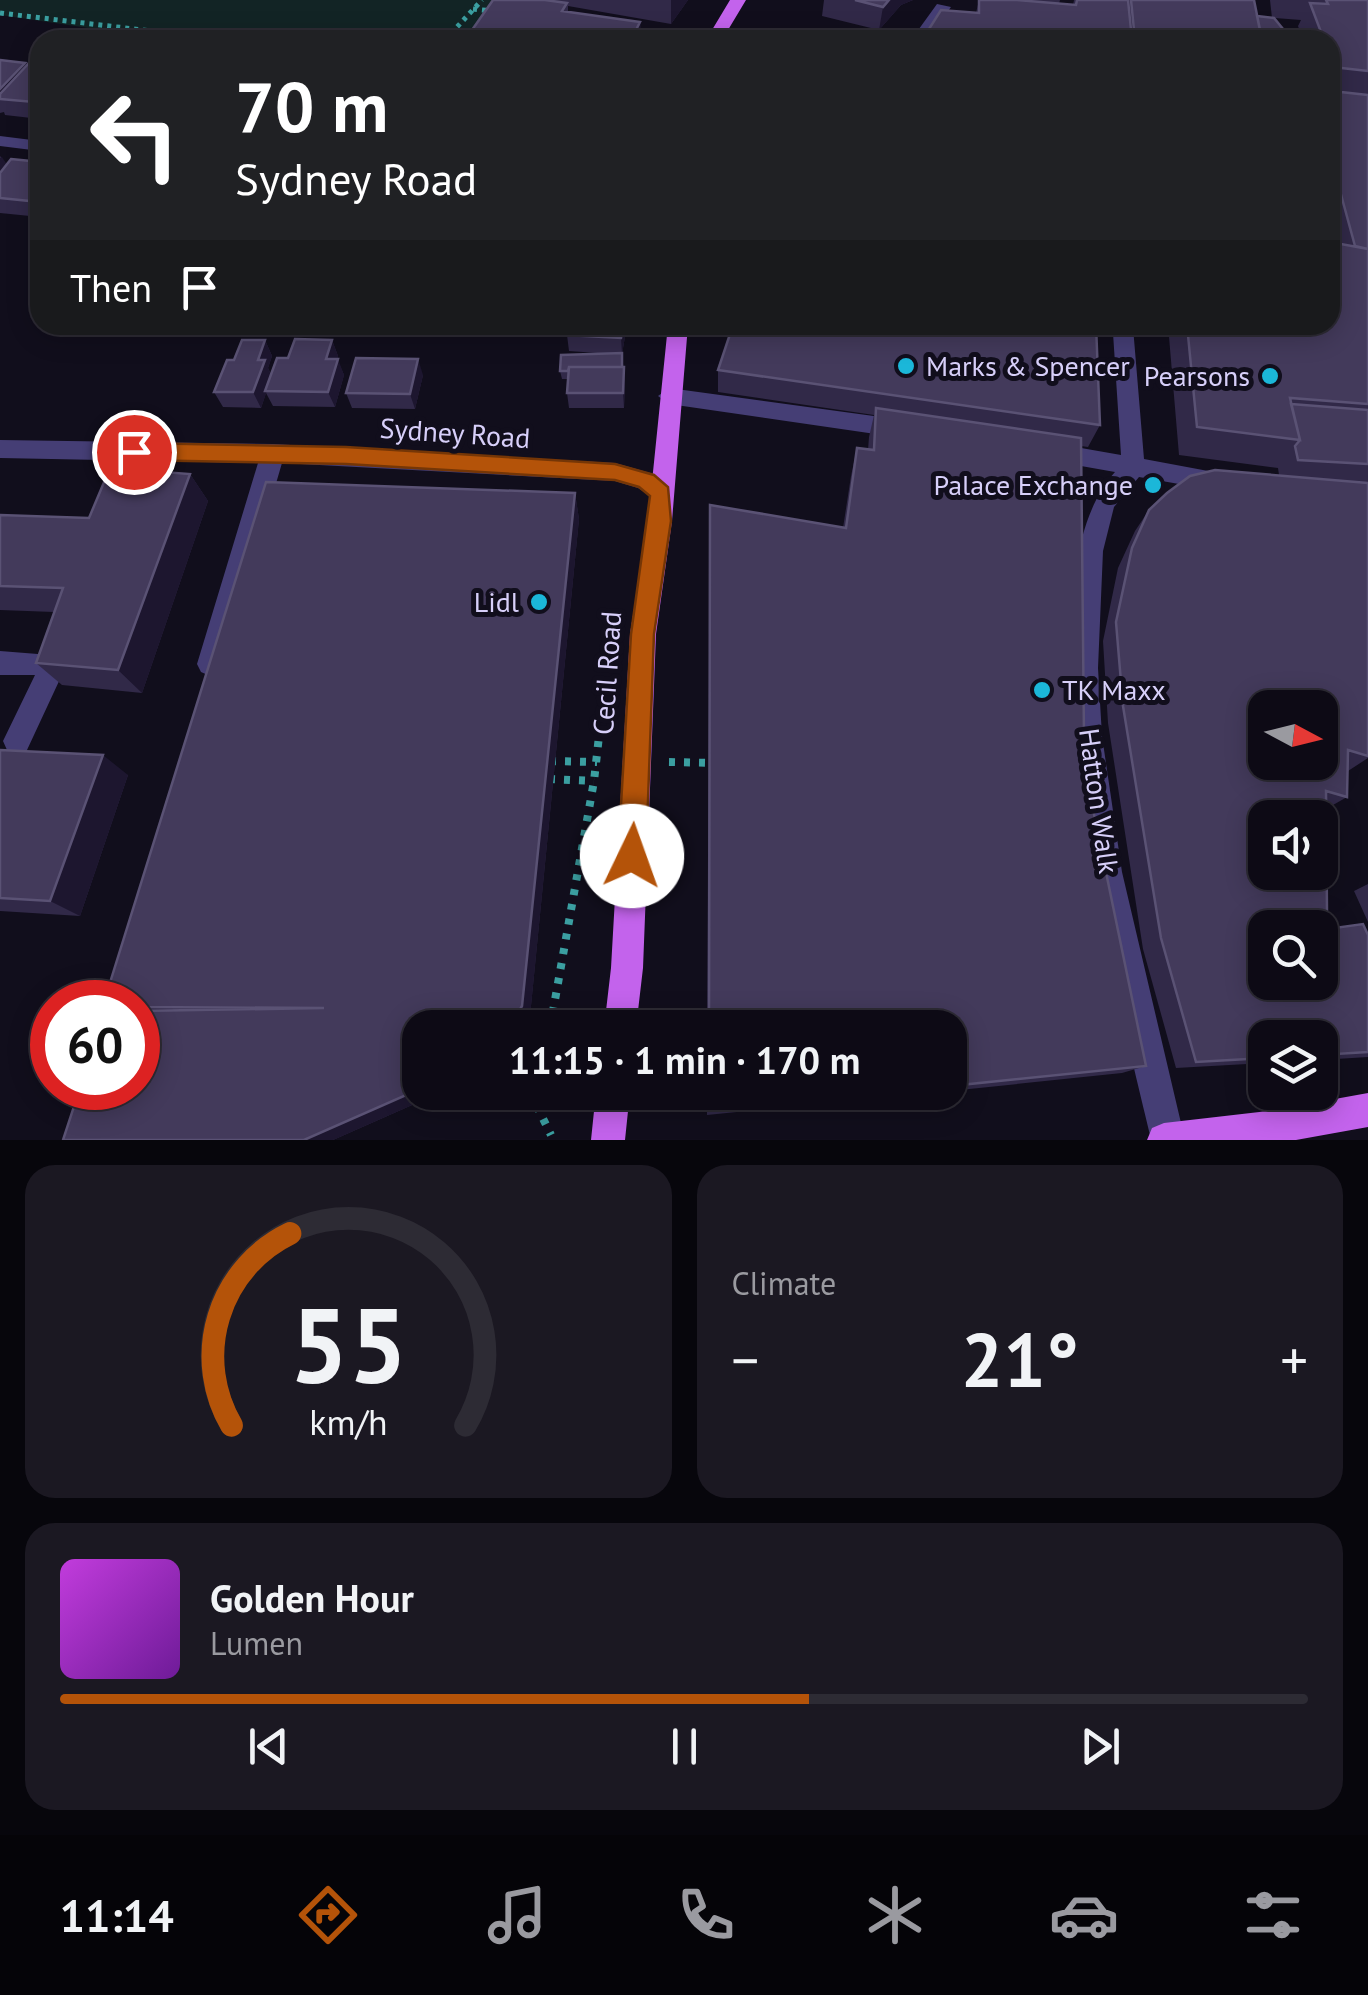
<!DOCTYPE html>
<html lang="en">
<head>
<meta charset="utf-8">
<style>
	:root { --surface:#0d0a15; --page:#1b1822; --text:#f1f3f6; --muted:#9a9aa0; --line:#2d2b34; --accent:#b45309 }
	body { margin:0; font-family:"PT Sans",sans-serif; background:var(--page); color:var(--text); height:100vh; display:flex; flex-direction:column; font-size:38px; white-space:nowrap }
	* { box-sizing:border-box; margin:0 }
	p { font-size:32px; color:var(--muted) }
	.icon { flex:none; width:55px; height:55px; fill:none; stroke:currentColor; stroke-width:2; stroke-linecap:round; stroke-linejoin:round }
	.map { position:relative; height:1140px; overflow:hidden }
	.details { display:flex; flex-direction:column; gap:25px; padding:25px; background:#07060c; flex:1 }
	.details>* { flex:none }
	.guide { position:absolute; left:30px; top:30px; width:1310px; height:305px; border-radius:30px; box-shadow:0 5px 25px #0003,0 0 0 2px var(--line); background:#202124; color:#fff; overflow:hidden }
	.needle { width:65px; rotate:97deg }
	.buttons { position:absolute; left:1248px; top:690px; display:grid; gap:20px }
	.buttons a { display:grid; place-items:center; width:90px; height:90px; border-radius:20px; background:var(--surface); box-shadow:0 5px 25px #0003,0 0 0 2px var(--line); font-size:50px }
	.speed { position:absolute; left:30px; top:980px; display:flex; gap:20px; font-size:50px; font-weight:700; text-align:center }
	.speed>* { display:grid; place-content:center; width:130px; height:130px; border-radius:50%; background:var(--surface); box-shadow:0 5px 25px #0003,0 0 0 2px var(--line); line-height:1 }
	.speed .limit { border:15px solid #d22; background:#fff; color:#111 }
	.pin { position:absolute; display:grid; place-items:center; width:85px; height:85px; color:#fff; margin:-42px; border:5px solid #fff; border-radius:50%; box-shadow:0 2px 10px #0007 }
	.me { position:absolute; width:110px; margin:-55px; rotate:3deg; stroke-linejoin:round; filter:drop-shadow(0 0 8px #0008) }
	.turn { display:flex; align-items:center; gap:35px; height:210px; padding:0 40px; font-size:45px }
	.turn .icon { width:130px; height:130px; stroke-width:2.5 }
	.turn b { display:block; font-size:70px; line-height:85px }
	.then { display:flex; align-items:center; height:95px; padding:0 40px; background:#0003; gap:20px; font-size:38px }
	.big { font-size:75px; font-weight:800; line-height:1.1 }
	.details .tile { flex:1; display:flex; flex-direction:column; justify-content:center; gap:15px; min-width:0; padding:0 35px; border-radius:30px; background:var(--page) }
	.details .dial { align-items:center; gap:0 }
	.dial svg { height:260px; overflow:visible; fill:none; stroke:var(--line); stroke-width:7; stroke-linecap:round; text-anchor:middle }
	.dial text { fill:var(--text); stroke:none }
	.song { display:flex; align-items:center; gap:30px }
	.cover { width:120px; height:120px; border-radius:15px; background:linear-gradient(135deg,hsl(290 70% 55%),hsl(280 70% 35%)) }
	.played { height:10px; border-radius:5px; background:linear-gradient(90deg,var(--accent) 60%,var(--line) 60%) }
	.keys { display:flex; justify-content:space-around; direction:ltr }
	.heat { display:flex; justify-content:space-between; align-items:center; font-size:55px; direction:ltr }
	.details .tiles { flex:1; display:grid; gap:25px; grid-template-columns:1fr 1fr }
	.tile:last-child { grid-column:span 2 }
	.trip { position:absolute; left:402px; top:1010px; width:565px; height:100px; border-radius:30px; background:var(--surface); box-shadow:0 5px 25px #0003,0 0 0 2px var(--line); font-weight:800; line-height:100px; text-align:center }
	.menu { display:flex; height:160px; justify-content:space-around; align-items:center; background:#050408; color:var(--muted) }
	.menu .icon { width:70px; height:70px }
	.menu .active { color:var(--accent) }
	.menu b { font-size:45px; color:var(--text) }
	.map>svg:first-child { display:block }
	.green { fill:#122425 }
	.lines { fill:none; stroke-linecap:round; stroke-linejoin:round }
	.path-far1 { stroke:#3b9fa1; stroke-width:5; stroke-dasharray:4 5; stroke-linecap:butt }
	.path { stroke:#3b9fa1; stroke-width:8; stroke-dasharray:6 9; stroke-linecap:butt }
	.minor { fill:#453e75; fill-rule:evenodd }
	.major { fill:#c363ec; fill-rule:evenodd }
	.wall { fill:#312948 }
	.shaded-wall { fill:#1d162f }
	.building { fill:#433a5b; stroke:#5a5274; stroke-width:2.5; fill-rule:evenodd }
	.route { fill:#b45309; stroke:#753606; stroke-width:2.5 }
	.poi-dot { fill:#1bb7d9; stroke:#110e1c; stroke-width:4 }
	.labels { text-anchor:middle; stroke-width:10; stroke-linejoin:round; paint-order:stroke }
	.poi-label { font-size:28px; fill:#d7cff9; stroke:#110e1c; text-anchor:end }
	.street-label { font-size:28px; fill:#d7cff9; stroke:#110e1c }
</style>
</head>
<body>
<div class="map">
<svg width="1368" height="1140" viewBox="0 0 1368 1140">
	<rect width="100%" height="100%" fill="#110e1c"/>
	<path class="green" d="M0,0H497L468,40H170L0,15Z"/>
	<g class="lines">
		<path class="path-far1" d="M473,9L492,11
			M0,13L226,40
			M633,32L690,40
			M445,40L482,0"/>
		<path class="path" d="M550,761L597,762
			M669,762L717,763
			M549,779L594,781
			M550,1028L594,781L604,691
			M530,1092L551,1135"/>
		<path class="minor" d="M937,4L951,7L927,40H911Z
			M0,136L40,141V151L0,146Z
			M1100,325L1133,327L1144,459L1219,473L1227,475L1231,482L1227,489L1219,491L1139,477L1114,507L1103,551L1098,668L1102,736L1122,872L1185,1140L1151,1139C1117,996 1010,587 1115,472L1047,460L1035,451L1047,442L1121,455L1113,333Z
			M669,388L903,420L914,429L903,438L669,404L658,396Z
			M0,440L273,444L615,463L654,474L673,493L669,500L661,502L638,488L615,481L282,463L223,664L219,672L210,676L201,672L197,664L258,463L0,458Z
			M0,651L63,656L67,664L27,750L17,754L7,750L3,741L35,675H0Z"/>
		<path class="major" d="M730,0H746L722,40H706Z
			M668,325H688L672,521L656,634L643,968L636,1028H604L611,968L630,634L648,521Z
			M596,1092H630L625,1140H591Z
			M1368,1093V1127L1296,1140H1147L1152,1128L1164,1123L1268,1111Z"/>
	</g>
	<path class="wall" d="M493,0H688L671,24L568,6V12L640,22L641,40H474L472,30Z
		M824,0H913L901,5L879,30L822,16Z
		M979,0H1060L1059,4L1073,5L1074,0H1254L1257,16L1272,18L1270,0H1368V758L1348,771L1347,797L1326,809L1327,913L1335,928L1368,935V1057L1320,1060V1038H1265V1063L1176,1068L1143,949L1108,723L1103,641L1118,568L1135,531L1149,510L1279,475L1278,468L1179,455L1168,325H1330L1331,242L1330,236V40H1303L1298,26L1301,20L1275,18L1292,40H922L976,13Z
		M0,60L25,63L27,65L40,64V119L5,115L4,112L0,113Z
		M0,156L7,165L40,162V217L0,213Z
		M627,325L622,354L625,382L624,408H569L567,393L568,379H562L560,371L611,354L569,351L567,335Z
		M265,340L272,356L268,368L271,374L288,358L332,340L338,356L337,359L344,375L335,407L273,406L266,393L261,408L223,407L214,392L234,360Z
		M718,370L1100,425L1088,447L1081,446L1084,737L1089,790L1146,1066L1122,1073L950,1091V1028H707L710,505L843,528L851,476L857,448L868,450L869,437L874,415L718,392Z
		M423,375L415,409L352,408L346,393Z
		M190,474L208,501L142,693L62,685L36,663L54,612L0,610V515L89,518Z
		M575,493L579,519L530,1016L428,1098L333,1140H63L138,1088V1002Z
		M0,750L128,775L80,916L0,911Z
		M1368,884V922L1354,891Z
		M707,1092H932L707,1115Z"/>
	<path class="shaded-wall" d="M671,0H688L671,24Z
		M889,0H913L901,5L879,30L883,7Z
		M640,22L641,40H631Z
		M25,63L35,79L0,99V89Z
		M40,95V113L34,102Z
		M2,157L12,173L0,187V158Z
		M623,325H627L622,354L621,338Z
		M265,340L272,356L268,368L272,376L261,408L253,392L258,360Z
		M332,340L338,356L333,375L326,359Z
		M338,359L344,375L335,407L328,392Z
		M418,359L423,375L415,409L410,394Z
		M624,367L625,382L624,408L623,393Z
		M190,474L208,501L142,693L118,670Z
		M575,493L579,519L530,1016L523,1028H509Z
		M103,755L128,775L80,916L50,901Z
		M420,1089V1092H437L428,1098L333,1140H304Z"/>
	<path class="building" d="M493,0H545L567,3L562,11L640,22L631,40H563L472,30Z
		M855,0H889L883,7Z
		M979,0H1017L1076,5L1077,0H1128L1132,40H1024V38L962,32L961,40H922L941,10L979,13Z
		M1131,0H1254L1262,40H1135Z
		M1326,0H1368V71L1333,67L1330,57V40H1324L1310,3L1328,4Z
		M1257,16L1274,18L1292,40H1262Z
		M0,60L25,63L0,89Z
		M29,63L40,64V95L34,102L0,99V94Z
		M1330,64H1332L1341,92L1368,95V249L1355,246L1330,154Z
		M11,159L40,162V202L0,198V173Z
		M1330,242L1368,249V404L1290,398L1300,440L1197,427L1187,325H1330Z
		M569,325H623L621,338L567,335Z
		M733,325H1096L1100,425L718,370Z
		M295,339L332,340L326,359H338L328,392L265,391L277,358H288Z
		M242,340H265L258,360H265L253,392H214L227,360H234Z
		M622,353V367H569L568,371H560L561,355Z
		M356,358L418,359L410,394L346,393Z
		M569,367H624L623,393H567Z
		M1291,404L1368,410V464L1298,460L1295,446L1300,440Z
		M876,408L1081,438L1084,737L1089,790L1146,1066L950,1086V1028H709L710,505L846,528L857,448L874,450Z
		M110,468L190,474L118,670L36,663L63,588L0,586V515L89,518Z
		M1215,470L1368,483V756L1348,750L1347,797L1326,791L1327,913L1335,928L1363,924L1368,935V1052L1320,1055V1038H1265V1058L1196,1062L1161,938L1123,706L1116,622L1132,548L1149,510L1167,493L1190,476ZM1265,708H1320V762H1265ZM1265,818H1320V872H1265ZM1265,928H1320V982H1265Z
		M266,482L575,493L522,1006L509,1028H420V1089L304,1140H63L80,1088H138V1011L324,1008L138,1007V1002H104Z
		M0,750L103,755L50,901L0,898Z
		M708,1092H884L708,1110Z"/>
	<path class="route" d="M134,443L346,447L615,464L654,475L668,487L671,521L654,634L646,856L642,866L632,870L622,866L618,856L631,634L650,496L639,487L615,480L346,464L134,460L123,452Z"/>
	<g class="poi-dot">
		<circle cx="906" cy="366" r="10"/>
		<circle cx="1270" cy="376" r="10"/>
		<circle cx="1153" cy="485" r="10"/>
		<circle cx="539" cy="602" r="10"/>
		<circle cx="1042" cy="690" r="10"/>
	</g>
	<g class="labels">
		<g class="poi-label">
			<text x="926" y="376" text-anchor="start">Marks &amp; Spencer</text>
			<text x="1250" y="386">Pearsons</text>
			<text x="1133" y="495">Palace Exchange</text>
			<text x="519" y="612">Lidl</text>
			<text x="1062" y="700" text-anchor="start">TK Maxx</text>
		</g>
		<g class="street-label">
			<text transform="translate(455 433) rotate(4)" y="10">Sydney Road</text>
			<text transform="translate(607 673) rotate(-86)" y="10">Cecil Road</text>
			<text transform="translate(1099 801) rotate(82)" y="10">Hatton Walk</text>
		</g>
	</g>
</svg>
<div class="buttons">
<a><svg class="needle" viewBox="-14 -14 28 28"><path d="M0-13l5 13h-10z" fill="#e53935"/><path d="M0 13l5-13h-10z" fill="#9a9aa0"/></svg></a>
<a><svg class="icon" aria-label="sound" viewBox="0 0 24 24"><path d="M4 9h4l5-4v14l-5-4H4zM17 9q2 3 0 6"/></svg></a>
<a><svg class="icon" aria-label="search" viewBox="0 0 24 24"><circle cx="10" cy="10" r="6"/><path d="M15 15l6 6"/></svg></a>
<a><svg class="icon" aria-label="layers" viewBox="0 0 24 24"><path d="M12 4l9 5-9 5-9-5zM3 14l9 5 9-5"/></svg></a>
</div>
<div class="speed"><div class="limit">60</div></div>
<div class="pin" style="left:134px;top:452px;background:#d93025"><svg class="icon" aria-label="arrive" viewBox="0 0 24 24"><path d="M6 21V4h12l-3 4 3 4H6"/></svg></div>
<svg class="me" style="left:632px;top:856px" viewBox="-20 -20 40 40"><circle r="19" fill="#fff"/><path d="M0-13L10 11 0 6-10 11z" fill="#b45309"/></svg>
<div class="trip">11:15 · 1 min · 170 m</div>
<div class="guide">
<div class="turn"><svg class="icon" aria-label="left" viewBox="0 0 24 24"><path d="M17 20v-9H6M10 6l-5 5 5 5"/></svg><div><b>70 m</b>Sydney Road</div></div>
<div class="then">Then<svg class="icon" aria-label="arrive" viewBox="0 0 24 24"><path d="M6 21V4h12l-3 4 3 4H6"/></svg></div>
</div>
</div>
<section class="details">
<div class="tiles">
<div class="tile dial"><svg viewBox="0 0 100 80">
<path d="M14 69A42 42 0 1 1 86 69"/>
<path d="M14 69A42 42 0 0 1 32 10" stroke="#b45309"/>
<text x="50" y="56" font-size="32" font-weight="700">55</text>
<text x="50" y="72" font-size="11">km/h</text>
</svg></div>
<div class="tile"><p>Climate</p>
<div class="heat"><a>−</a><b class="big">21°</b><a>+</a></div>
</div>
<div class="tile">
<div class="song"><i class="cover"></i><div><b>Golden Hour</b><p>Lumen</p></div></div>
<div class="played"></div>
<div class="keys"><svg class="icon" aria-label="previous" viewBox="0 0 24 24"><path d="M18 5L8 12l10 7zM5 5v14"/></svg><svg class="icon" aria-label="pause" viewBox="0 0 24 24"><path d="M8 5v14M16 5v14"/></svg><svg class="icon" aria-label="next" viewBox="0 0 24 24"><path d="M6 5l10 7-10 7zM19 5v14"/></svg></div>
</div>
</div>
</section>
<nav class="menu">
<b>11:14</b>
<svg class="icon active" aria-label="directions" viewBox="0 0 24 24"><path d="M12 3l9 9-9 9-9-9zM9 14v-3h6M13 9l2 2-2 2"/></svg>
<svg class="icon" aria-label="music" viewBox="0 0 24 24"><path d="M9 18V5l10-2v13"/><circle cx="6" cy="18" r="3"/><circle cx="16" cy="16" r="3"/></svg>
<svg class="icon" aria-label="phone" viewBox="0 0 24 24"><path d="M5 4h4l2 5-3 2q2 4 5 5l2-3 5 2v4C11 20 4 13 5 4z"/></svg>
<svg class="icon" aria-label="climate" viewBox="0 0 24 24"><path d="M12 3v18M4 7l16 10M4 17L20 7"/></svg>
<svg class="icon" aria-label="car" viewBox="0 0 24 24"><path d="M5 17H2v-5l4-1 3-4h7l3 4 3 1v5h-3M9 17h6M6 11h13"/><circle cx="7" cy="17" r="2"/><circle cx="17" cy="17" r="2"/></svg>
<svg class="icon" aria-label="filters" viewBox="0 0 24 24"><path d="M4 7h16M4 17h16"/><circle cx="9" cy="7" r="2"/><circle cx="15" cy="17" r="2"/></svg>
</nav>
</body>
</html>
